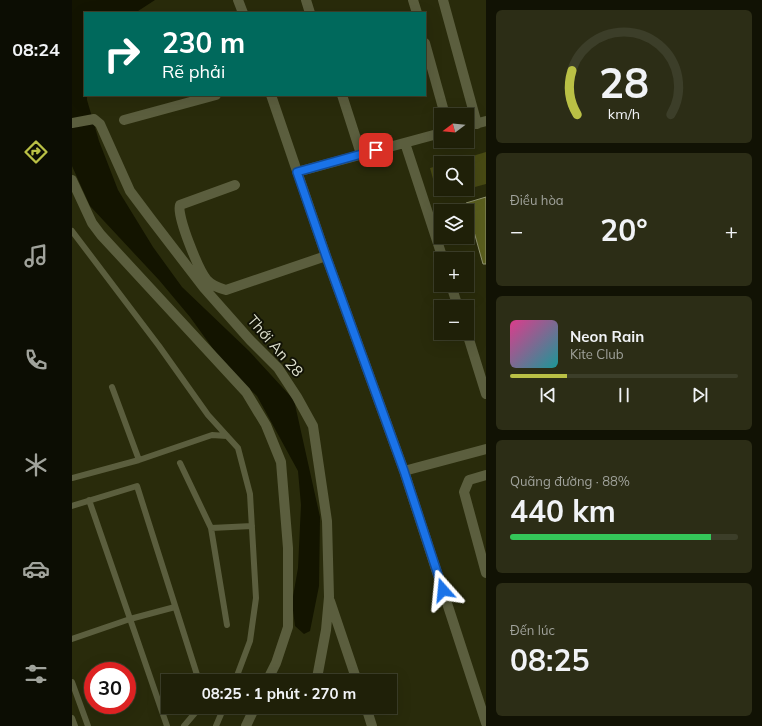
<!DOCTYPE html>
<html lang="vi">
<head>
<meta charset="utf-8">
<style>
	:root { --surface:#1f2008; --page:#2c2d16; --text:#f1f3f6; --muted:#a1a39c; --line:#3c3e29; --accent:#bac045 }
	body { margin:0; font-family:Mulish,sans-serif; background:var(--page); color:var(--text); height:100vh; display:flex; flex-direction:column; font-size:15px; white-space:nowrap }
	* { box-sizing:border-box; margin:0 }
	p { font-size:13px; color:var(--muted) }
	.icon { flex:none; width:22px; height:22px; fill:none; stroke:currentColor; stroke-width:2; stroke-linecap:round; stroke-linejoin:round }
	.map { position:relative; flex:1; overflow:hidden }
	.side { display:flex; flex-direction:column; gap:10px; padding:10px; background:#111204; width:276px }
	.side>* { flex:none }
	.banner { position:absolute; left:12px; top:12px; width:342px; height:84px; border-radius:0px; box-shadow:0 4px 16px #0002,0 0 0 1px var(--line); background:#00695c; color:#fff; overflow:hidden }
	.needle { width:26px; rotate:254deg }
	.tools { position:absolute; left:362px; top:108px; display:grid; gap:8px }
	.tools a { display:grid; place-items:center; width:40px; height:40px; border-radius:0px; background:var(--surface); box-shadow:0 4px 16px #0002,0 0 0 1px var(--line); font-size:20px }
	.speed { position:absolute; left:12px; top:662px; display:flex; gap:8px; font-size:20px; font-weight:700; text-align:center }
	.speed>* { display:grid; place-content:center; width:52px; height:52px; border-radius:50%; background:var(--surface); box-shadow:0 4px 16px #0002,0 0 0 1px var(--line); line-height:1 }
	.speed .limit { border:6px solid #d22; background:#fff; color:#111 }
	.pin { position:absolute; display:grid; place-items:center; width:34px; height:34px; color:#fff; margin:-17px; border-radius:8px; box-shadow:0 2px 6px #0006 }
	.me { position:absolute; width:44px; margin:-22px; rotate:342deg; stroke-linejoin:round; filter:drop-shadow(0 0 3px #0008) }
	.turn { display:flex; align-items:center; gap:14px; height:84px; padding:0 12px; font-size:18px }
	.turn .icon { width:52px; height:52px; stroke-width:2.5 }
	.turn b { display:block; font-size:28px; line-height:34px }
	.big { font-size:30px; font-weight:700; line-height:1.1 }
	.side .card { flex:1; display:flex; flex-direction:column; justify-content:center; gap:6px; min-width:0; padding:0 14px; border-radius:6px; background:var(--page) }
	.side .dial { align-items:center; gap:0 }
	.dial svg { height:104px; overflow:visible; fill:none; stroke:var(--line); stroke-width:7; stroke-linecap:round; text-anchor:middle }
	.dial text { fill:var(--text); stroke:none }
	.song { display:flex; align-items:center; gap:12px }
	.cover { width:48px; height:48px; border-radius:6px; background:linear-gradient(135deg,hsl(330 70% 55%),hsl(180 70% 35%)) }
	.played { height:4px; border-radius:2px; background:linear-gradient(90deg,var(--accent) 25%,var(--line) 25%) }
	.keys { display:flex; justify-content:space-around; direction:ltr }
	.heat { display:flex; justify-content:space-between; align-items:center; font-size:22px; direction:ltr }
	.charge { height:6px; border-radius:3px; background:linear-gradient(90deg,#34c759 88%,var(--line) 0) }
	.trip { position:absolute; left:89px; top:674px; width:236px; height:40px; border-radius:0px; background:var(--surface); box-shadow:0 4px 16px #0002,0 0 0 1px var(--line); font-weight:700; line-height:40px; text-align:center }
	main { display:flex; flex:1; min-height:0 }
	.tabs { display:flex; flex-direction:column; width:72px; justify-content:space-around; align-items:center; background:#0c0d03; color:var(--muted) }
	.tabs .icon { width:28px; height:28px }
	.tabs .on { color:var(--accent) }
	.tabs b { font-size:18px; color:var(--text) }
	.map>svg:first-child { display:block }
	.green { fill:#484a14 }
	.water { fill:#131400 }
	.building { fill:#5a5e1e; stroke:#919471 }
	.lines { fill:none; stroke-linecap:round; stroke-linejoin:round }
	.lane { stroke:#5b5e3e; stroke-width:6 }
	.street { stroke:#5b5e3e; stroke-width:10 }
	.route-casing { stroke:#114b97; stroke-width:10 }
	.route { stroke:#1a73e8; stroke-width:7 }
	.labels { text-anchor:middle; stroke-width:4; stroke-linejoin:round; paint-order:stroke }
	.street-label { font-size:15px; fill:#dfe1cf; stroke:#121306 }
</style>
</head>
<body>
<main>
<nav class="tabs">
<b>08:24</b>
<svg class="icon on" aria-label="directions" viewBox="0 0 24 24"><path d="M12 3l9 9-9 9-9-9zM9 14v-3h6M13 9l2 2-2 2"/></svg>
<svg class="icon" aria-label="music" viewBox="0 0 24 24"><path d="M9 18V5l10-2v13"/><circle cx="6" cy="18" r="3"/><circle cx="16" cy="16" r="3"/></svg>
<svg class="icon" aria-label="phone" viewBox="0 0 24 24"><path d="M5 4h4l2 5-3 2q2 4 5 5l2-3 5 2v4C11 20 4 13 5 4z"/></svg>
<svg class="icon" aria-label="climate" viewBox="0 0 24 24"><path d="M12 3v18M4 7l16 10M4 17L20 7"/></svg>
<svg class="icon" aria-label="car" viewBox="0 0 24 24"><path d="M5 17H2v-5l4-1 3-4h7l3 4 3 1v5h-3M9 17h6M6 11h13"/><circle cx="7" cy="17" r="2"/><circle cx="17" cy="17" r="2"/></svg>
<svg class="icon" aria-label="filters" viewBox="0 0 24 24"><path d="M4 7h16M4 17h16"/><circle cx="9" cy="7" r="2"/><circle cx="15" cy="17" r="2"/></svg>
</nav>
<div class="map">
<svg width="414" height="726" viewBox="0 0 414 726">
	<rect width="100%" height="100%" fill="#292b0b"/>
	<path class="green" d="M414,152V184L366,197L358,168L369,165V189H395V163H377Z"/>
	<path class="water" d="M0,0H83L63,13H13V95H15V100L27,141L46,190L81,247L110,287L177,351L222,400L248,517L247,586L238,631L232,634L223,626L220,602L226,568L229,505L226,471L185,396L155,368L118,317L87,280L18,206L0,166Z"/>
	<path class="building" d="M414,197V264H411L394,203Z"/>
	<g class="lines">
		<path class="lane" d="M0,231L87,346L136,415L166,448L178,494L184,598L178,641L163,681
			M40,387L67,460
			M108,463L139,528L180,526
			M0,478L67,460L140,435L155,436
			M17,500L95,726
			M0,506L65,486L127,681
			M139,528L155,625
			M0,639L58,619L103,607
			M0,682L16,726
			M0,718L3,726
			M112,726L123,713L125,707
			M144,726L152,707"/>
		<path class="street" d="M166,0L171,13
			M234,0L238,13
			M341,0L345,13
			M371,0L405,124
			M353,43L373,115
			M199,95L254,256L332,471L414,723
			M270,95L289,154
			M52,120L144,95
			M0,123L22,119L28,124L58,191L79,219L132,288L178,340L206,368L225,397L241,426L255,521L257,597L254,630L245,678
			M395,126L414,121
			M333,143L371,259
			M225,172L369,133
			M0,180L20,223L29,235L174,392L194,425L209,462L216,548V627L204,663L195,681
			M163,185L108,205C104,215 127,271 135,280C140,286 147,288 154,290L254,256
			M379,285L386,307
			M395,333L414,394
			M332,471L414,449
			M414,475L397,480L392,492L414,573
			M258,601L285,681
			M294,707L300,726
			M174,726L183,707"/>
	</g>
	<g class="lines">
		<defs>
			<path id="route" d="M304,150L225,172L254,256L332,471L371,590"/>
		</defs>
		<use href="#route" class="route-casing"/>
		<use href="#route" class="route"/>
	</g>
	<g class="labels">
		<g class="street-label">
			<text transform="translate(203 346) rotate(49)" y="5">Thới An 28</text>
		</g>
	</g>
</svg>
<div class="tools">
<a><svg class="needle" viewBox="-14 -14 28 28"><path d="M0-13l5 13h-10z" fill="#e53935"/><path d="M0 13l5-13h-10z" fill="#a1a39c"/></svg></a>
<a><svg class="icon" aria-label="search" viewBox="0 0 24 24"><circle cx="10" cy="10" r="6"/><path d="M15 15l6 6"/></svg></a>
<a><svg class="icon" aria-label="layers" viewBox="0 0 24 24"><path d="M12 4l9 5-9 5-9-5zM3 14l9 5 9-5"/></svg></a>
<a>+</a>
<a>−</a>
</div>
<div class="speed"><div class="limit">30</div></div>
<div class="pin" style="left:304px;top:150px;background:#d93025"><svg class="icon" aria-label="arrive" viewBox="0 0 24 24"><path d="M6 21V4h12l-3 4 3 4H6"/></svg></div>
<svg class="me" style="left:371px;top:590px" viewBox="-20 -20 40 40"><path d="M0-17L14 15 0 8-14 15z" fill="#1a73e8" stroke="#fff" stroke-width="4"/></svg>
<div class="trip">08:25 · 1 phút · 270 m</div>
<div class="banner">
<div class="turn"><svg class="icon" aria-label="right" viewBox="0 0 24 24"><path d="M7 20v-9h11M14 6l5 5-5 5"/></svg><div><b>230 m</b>Rẽ phải</div></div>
</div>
</div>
<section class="side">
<div class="card dial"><svg viewBox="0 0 100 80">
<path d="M14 69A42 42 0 1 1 86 69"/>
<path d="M14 69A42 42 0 0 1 10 35" stroke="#bac045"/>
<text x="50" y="56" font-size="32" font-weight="700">28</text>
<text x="50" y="72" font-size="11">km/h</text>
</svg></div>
<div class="card"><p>Điều hòa</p>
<div class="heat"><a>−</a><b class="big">20°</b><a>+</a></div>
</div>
<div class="card">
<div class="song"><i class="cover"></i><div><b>Neon Rain</b><p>Kite Club</p></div></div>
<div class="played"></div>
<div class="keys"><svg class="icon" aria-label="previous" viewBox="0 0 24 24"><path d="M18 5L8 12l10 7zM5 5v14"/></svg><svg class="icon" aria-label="pause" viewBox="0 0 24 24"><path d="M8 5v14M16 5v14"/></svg><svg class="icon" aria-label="next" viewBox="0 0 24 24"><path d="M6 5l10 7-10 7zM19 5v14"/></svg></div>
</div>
<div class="card"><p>Quãng đường · 88%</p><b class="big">440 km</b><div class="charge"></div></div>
<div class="card"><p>Đến lúc</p><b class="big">08:25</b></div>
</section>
</main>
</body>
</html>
